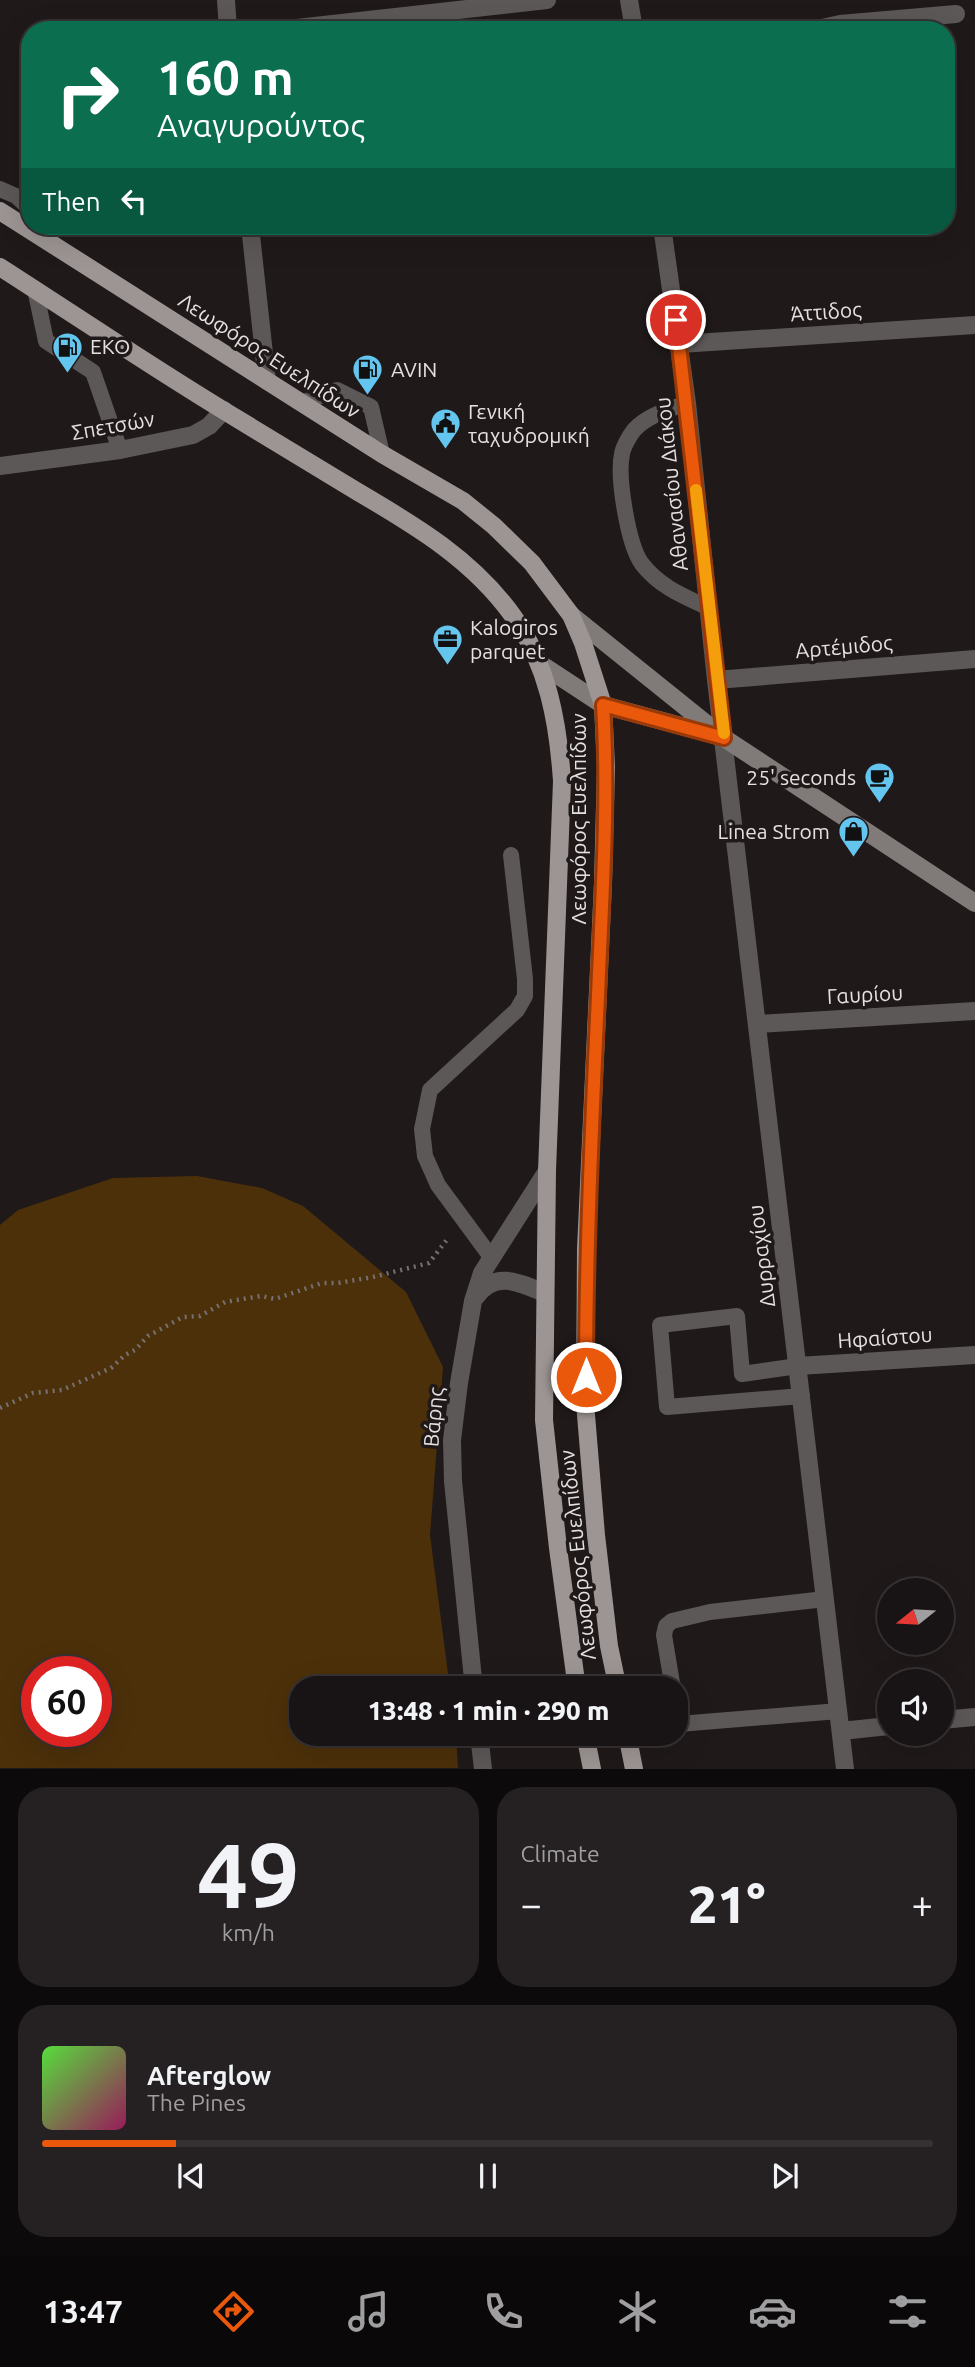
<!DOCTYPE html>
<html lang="en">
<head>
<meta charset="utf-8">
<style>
	:root { --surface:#181314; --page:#252022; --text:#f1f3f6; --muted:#9f9ea0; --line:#363234; --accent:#ea580c }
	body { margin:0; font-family:Ubuntu,sans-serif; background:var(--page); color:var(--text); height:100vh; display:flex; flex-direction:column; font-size:26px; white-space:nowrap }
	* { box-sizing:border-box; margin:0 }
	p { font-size:23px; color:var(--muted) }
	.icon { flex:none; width:38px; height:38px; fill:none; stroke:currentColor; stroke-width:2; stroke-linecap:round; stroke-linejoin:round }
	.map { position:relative; height:1769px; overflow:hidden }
	.panel { display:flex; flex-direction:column; gap:18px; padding:18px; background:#0d0a0b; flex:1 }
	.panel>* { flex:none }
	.guide { position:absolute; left:21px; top:21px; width:934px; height:214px; border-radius:28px; box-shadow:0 7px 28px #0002,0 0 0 2px var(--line); background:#0b6e4f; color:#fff; overflow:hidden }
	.needle { width:46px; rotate:252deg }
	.buttons { position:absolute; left:877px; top:1578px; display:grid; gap:14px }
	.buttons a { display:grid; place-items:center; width:77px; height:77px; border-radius:50%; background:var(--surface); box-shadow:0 7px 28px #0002,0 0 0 2px var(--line); font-size:35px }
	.speed { position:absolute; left:21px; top:1656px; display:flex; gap:14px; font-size:35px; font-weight:700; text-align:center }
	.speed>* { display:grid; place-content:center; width:91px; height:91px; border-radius:50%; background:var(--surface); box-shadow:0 7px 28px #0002,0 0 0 2px var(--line); line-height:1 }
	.speed .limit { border:10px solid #d22; background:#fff; color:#111 }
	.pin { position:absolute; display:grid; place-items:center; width:60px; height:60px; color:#fff; margin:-30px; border:4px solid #fff; border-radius:50%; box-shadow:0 2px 7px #0007 }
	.me { position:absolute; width:77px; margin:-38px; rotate:0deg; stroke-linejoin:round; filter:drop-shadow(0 0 5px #0008) }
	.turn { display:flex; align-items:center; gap:24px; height:147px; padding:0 21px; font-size:32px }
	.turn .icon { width:91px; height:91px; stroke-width:2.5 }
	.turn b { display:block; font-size:49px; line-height:60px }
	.then { display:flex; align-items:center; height:66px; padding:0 21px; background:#0003; gap:14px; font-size:26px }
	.big { font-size:52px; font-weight:800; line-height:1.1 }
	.panel .tile { flex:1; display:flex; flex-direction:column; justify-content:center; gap:10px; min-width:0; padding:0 24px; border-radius:28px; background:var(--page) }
	.panel .dial { align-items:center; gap:0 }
	.dial b { font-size:91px; line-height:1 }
	.song { display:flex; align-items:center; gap:21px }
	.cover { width:84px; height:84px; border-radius:10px; background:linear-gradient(135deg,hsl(110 70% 55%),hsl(330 70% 35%)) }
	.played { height:7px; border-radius:4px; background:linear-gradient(90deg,var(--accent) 15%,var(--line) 15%) }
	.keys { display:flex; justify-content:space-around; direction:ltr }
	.heat { display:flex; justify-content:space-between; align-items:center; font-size:38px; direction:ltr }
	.panel .tiles { flex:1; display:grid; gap:18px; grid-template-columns:1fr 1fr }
	.tile:last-child { grid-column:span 2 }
	.trip { position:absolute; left:289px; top:1676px; width:399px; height:70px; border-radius:28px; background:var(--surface); box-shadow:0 7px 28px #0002,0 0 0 2px var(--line); font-weight:800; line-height:70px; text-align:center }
	.tab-bar { display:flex; height:112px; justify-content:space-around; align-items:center; background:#0a0808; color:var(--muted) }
	.tab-bar .icon { width:49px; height:49px }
	.tab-bar .current { color:var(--accent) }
	.tab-bar b { font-size:32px; color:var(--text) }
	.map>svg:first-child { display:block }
	.green { fill:#4c300a; fill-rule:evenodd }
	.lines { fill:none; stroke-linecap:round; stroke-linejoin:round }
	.path { stroke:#767071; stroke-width:4.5; stroke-dasharray:2 5; stroke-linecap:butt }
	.service { stroke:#5b5857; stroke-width:16 }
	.minor { stroke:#5b5857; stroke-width:18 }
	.secondary { stroke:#807a78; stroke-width:18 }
	.primary { stroke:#9c9593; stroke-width:18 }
	.route-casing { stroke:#983908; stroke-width:18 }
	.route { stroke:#ea580c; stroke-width:12 }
	.slow { stroke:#f59e0b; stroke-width:12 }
	.labels { text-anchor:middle; stroke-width:7; stroke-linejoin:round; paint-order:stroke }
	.street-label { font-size:21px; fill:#e5e1e1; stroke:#20191a }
	.poi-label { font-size:21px; fill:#e5e1e1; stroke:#20191a; text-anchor:start }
</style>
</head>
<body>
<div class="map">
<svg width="975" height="1769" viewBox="0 0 975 1769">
	<rect width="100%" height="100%" fill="#20191a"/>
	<path class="green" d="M197,1176L262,1188L303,1206L406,1292L443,1367L430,1535L450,1689H301V1734H456L458,1768H0V1225L18,1210L113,1178ZM37,1671H96V1731H37Z"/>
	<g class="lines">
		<path class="path" d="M0,1408L33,1393L62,1390L111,1368L125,1355L135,1350L148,1336L183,1317L200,1316L225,1302L261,1296L275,1299L322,1283H338L373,1277L429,1263L449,1237"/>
		<path class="service" d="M0,189L16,196L30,209
			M35,289L46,341L93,372L120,450
			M301,403L337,390L371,407L382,454
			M687,403C668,410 648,415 634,430C630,435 623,447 622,454C617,477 628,545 642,564C660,587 683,596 709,608
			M491,1257L438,1185L425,1156L422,1129L430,1090L517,1010L525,996V979L511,855
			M798,1366L742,1374L737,1316L660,1325L667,1407L802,1396
			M673,1689L664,1635L666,1626L672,1621L710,1612L825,1599
			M676,1705L679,1724L839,1711"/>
		<path class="minor" d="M226,0L228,30
			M629,0L634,30
			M279,30L547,0
			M813,30L840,24L956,14
			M250,226L267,381
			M662,226L687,403L716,680L845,1769
			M680,344L975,325
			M0,466L120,450L193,435L209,426L224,410
			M716,680L975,659
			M758,1024L975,1011
			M475,1298C494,1270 519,1282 544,1293
			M798,1366L975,1355
			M474,1689L453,1481L452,1440L459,1383L473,1301L482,1273L547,1171
			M942,1720L975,1717
			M841,1731L889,1726
			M479,1734L483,1769"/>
		<path class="secondary" d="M571,615L724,738L975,903
			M539,663L603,705L718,736"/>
		<path class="primary" d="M0,211L382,454L463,501L494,526L532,563L571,615L583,643L603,705L606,767L603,883L586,1249L585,1403L596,1535L609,1646L618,1689
			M0,267C78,317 156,370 236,418C276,442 317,467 358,492C416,526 473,560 513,616C548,665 558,722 562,781L547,1171L544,1420L558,1548L577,1689
			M585,1734L592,1769
			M627,1734L634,1769"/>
	</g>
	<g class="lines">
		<defs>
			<path id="route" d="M586,1377C586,1250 592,1123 598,996C602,899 609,801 603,705L724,738L676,320"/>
		</defs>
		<use href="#route" class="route-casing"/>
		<use href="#route" class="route"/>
		<path class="slow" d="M696,490L724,733"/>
	</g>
	<defs>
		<symbol id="fuel-pin" viewBox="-11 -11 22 30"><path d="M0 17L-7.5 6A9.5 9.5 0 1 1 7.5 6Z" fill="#64c5ee" stroke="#20191a"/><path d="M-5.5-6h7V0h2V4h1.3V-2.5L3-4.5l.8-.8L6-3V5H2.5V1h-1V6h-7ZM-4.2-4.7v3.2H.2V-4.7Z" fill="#111"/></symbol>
		<symbol id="civic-pin" viewBox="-11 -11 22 30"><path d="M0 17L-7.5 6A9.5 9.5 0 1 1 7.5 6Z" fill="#64c5ee" stroke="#20191a"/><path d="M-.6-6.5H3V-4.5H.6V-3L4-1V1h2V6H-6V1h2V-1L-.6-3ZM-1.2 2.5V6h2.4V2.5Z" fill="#111"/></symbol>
		<symbol id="office-pin" viewBox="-11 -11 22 30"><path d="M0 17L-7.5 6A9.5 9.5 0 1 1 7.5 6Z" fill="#64c5ee" stroke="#20191a"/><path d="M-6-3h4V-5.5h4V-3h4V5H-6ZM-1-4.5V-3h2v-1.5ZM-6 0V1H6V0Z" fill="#111"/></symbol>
		<symbol id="cafe-pin" viewBox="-11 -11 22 30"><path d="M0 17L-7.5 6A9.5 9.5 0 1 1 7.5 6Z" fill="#64c5ee" stroke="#20191a"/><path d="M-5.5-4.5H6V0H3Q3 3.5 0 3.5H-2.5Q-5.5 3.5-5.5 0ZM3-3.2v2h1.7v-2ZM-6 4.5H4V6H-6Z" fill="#111"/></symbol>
		<symbol id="shop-pin" viewBox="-11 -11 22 30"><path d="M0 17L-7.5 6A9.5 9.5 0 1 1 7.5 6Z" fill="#64c5ee" stroke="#20191a"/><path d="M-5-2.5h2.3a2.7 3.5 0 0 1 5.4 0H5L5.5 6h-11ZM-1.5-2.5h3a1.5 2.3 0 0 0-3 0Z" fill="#111"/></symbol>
	</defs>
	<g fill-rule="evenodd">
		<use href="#fuel-pin" x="50" y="330" width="35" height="47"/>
		<use href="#fuel-pin" x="350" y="352" width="35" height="47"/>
		<use href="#civic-pin" x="428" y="406" width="35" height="47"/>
		<use href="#office-pin" x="430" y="622" width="35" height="47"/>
		<use href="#cafe-pin" x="862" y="760" width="35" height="47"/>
		<use href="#shop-pin" x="836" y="814" width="35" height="47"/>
	</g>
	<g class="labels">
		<g class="street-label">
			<text transform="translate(826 312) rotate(-4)" y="7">Άττιδος</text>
			<text transform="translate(269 356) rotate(33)" y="7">Λεωφόρος Ευελπίδων</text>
			<text transform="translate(113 426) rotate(-10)" y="7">Σπετσών</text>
			<text transform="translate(672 484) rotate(-96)" y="7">Αθανασίου Διάκου</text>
			<text transform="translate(844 647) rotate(-5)" y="7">Αρτέμιδος</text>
			<text transform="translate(579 819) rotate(-90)" y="7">Λεωφόρος Ευελπίδων</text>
			<text transform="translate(865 995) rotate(-3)" y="7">Γαυρίου</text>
			<text transform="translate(762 1256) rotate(-97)" y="7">Δυρραχίου</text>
			<text transform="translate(885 1338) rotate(-4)" y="7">Ηφαίστου</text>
			<text transform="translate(434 1417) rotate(-85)" y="7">Βάρης</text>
			<text transform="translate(578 1555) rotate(-96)" y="7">Λεωφόρος Ευελπίδων</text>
		</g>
		<g class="poi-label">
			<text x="90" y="354">EKO</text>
			<text x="391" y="377">AVIN</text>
			<text x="468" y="419">Γενική<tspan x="468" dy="24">ταχυδρομική</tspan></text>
			<text x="470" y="635">Kalogiros<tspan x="470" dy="24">parquet</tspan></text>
			<text x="856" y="785" text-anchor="end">25' seconds</text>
			<text x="830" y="839" text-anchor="end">Linea Strom</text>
		</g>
	</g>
</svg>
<div class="buttons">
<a><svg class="needle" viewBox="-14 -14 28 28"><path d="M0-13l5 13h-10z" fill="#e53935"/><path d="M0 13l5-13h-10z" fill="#9f9ea0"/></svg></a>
<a><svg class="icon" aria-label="sound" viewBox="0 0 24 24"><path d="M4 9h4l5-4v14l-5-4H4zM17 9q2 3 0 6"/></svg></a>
</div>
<div class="speed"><div class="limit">60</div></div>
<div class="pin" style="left:676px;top:320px;background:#d93025"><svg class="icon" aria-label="arrive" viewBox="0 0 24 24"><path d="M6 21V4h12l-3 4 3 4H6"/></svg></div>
<svg class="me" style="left:586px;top:1377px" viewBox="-20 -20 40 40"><circle r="17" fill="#ea580c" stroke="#fff" stroke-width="3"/><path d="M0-11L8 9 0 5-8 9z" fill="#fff"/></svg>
<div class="trip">13:48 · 1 min · 290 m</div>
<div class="guide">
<div class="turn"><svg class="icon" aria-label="right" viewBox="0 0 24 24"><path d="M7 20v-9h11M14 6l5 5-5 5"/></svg><div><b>160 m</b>Αναγυρούντος</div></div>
<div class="then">Then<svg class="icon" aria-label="left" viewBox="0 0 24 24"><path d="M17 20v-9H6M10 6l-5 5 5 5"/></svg></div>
</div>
</div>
<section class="panel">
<div class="tiles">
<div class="tile dial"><b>49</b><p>km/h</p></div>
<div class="tile"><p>Climate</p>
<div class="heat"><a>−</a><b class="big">21°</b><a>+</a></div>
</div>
<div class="tile">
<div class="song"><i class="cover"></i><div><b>Afterglow</b><p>The Pines</p></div></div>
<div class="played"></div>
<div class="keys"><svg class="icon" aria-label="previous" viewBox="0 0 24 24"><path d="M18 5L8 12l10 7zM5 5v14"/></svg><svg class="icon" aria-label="pause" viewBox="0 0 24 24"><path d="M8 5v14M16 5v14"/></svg><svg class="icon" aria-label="next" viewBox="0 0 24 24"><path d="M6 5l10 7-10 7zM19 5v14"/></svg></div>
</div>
</div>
</section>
<nav class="tab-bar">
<b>13:47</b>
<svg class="icon current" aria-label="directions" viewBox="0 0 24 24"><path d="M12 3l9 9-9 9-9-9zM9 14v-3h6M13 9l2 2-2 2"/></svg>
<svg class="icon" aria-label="music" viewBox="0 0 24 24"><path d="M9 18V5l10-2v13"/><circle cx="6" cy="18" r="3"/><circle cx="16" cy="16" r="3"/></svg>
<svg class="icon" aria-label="phone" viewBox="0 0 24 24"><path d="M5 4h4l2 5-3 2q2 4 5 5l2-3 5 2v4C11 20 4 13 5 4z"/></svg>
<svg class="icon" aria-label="climate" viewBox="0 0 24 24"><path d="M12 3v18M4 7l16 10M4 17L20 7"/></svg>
<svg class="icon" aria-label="car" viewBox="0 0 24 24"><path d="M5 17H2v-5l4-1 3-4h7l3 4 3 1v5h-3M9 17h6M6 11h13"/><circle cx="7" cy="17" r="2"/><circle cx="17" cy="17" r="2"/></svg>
<svg class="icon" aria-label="filters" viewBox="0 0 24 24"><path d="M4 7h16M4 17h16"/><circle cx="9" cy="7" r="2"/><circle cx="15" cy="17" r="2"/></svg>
</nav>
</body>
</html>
